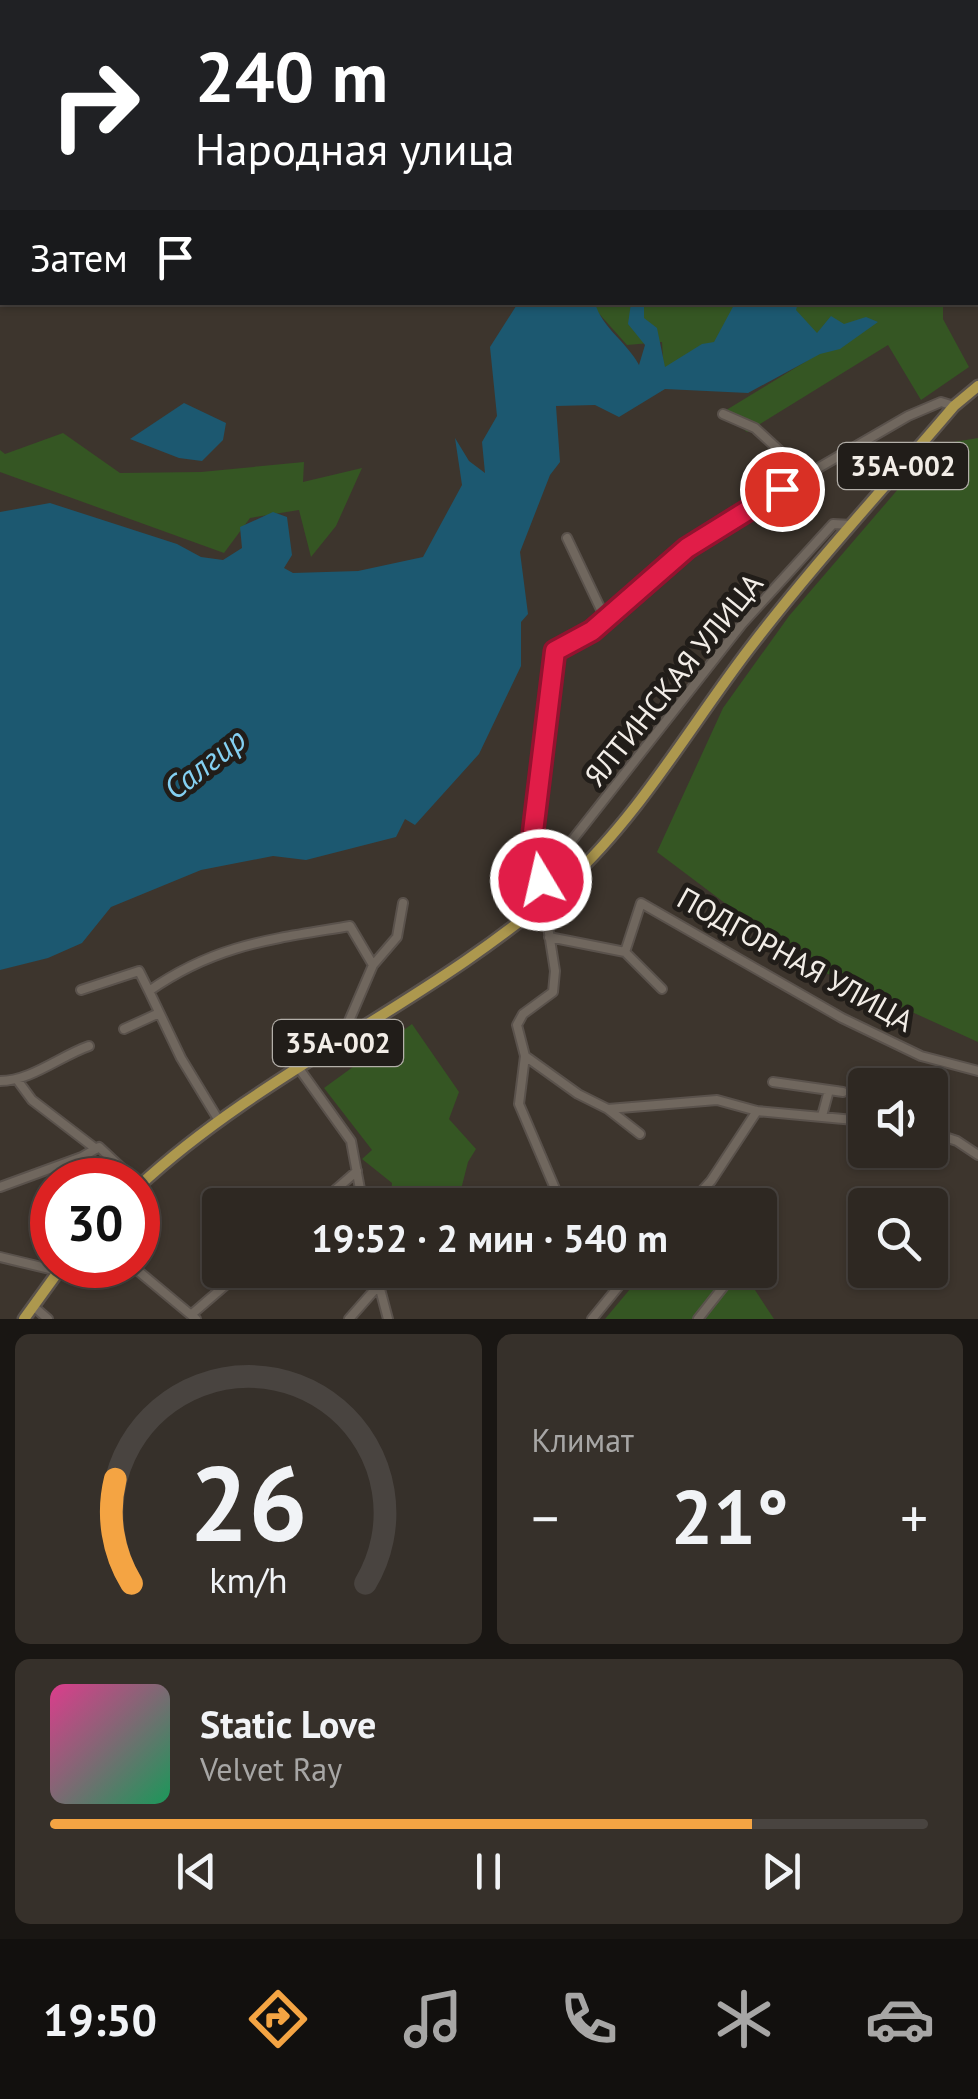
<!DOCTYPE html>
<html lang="ru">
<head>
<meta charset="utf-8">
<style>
	:root { --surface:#2e2822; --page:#36302a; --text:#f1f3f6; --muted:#a7a6a5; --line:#494440; --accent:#f4a443 }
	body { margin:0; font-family:"PT Sans",sans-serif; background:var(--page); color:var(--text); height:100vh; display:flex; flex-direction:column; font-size:38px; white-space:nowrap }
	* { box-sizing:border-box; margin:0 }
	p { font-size:32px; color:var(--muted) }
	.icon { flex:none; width:55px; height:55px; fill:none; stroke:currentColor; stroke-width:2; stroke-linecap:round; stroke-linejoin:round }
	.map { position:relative; height:1319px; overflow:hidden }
	.details { display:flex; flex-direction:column; gap:15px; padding:15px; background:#191613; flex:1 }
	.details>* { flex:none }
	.top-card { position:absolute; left:0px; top:0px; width:980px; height:305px; box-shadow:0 2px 8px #0004,0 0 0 2px var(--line); background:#202124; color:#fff; overflow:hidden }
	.tools { position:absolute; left:848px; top:1068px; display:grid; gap:20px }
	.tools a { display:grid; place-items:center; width:100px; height:100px; border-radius:10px; background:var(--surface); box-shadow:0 2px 8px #0004,0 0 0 2px var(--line); font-size:50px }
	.speed { position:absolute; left:30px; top:1158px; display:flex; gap:20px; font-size:50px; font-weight:700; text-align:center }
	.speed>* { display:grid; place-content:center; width:130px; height:130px; border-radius:50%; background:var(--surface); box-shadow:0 2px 8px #0004,0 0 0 2px var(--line); line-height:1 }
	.speed .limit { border:15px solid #d22; background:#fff; color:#111 }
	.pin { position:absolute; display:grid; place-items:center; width:85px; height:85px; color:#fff; margin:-42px; border:5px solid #fff; border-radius:50%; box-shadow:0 2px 10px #0007 }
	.me { position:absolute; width:110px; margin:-55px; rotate:351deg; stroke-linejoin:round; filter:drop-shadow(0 0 8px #0008) }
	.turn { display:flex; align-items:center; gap:35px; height:210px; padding:0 30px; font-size:45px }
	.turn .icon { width:130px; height:130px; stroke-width:2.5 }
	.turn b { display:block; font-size:70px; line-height:85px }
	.then { display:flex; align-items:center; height:95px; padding:0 30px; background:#0003; gap:20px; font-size:38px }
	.big { font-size:75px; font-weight:600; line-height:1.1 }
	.details .card { flex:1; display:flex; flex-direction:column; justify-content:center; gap:15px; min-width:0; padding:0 35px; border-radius:15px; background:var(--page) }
	.details .dial { align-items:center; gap:0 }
	.dial svg { height:260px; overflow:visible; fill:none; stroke:var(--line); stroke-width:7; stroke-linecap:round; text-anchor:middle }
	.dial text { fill:var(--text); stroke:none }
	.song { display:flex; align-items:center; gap:30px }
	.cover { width:120px; height:120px; border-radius:15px; background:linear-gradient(135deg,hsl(330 70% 55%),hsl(150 70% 35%)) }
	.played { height:10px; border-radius:5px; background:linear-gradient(90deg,var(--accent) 80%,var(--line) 80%) }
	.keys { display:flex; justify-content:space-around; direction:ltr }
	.heat { display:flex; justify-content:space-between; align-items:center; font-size:55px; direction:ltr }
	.details .tiles { flex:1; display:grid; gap:15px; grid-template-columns:1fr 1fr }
	.card:last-child { grid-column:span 2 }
	.trip { position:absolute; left:202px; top:1188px; width:575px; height:100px; border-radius:10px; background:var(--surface); box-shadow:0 2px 8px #0004,0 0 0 2px var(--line); font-weight:600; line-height:100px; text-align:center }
	.menu { display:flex; height:160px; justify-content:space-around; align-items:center; background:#12100e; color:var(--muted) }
	.menu .icon { width:70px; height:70px }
	.menu .selected { color:var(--accent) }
	.menu b { font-size:45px; color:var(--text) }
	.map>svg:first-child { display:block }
	.green { fill:#355623 }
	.water { fill:#1c5870 }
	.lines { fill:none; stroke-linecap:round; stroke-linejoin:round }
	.river { stroke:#1c5870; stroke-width:11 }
	.minor-casing { stroke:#5a524c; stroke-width:12 }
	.major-casing { stroke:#5a524c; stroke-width:15 }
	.minor { stroke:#70675e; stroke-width:8 }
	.major { stroke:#ad984e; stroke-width:10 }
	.route-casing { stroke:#92132f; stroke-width:25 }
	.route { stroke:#e11d48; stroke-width:18 }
	.labels { text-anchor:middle; stroke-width:10; stroke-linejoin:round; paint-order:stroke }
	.shield { fill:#211d19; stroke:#b3afa9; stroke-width:2.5 }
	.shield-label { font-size:28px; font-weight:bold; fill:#f2ede7 }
	.street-label { font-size:30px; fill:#f2ede7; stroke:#211d19 }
	.water-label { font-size:32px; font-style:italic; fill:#84d0f2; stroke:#211d19 }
</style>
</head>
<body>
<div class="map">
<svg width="978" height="1319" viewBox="0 0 978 1319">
	<rect width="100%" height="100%" fill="#3d352d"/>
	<path class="green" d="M595,302L943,303V319L969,367L921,400L888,345L747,432L723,412L813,357L785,321L664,374L662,342L627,345L594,308Z
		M63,433L120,473L201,472L304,462L303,482L362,468L336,526L311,557L299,510L250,518L224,553L0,472V450L5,454Z
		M978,438V1042L806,964L657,852L723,708L789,616L936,445Z
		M412,1024L459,1092L449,1119L476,1149L468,1162L457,1205H406L391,1194L392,1183L362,1159L372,1150L324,1088Z
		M646,1270H742L774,1319H605Z"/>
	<path class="water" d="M518,303H595C602,328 627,342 639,365L645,345L628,324L631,303H644V318L657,328L665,367L702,344L714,342L735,303H798L796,310L817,333L831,316L844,324L866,317L878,322L840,349L820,354L748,393L665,389L619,417L595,405L556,406L560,462L550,475L520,552L528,614L521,622V666L479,754L415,825L405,819L396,837L306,860L273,856L201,870L111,907L82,943L48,958L0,970V512L50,503L177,544L201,557L223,560L242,548L240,527L273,512L287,517L292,555L284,568L293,573L358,571L423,557L462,485L455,438L469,461L485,473L482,442L497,416L490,347Z
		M184,403L226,423L223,440L202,461L179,458L130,439Z"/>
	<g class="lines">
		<path class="river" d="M978,100V99"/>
		<defs>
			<path id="minor" d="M723,414L755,428L806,475
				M567,538L605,618
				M541,880L742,624L833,524L852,525
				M549,937L625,952L662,989
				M625,952L641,903L842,1018L921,1056L978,1071
				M373,965L397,937L403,903
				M81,990L139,971L149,991C216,944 273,939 350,926L373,965L349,1021L352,1034
				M149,991L181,1058L218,1119
				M124,1029L157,1014
				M525,1056L578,1094L608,1109L717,1100L757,1111L865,1121
				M298,1067L351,1141L363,1205
				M0,1081C31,1081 60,1056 89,1046
				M18,1081L32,1100L96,1149
				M773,1082L829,1090
				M608,1109L640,1134
				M822,1116L829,1090L843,1092
				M930,1132L957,1141L978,1155
				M0,1187L82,1157L99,1147L128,1174
				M318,1205L357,1171
				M562,1205L519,1104L525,1056L517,1025L523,1014L553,992L555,971L533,832L555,651L592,631L647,580L734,517L908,416L941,402L954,406
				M689,1205L711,1181L757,1111
				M0,1257L58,1271
				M131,1265L196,1319
				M375,1270L388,1319
				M33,1306L48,1319
				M192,1314L243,1270
				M349,1319L378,1286
				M592,1319L632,1270
				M698,1319L724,1286"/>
			<path id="major" d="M138,1187C267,1067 437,1000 568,881C639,816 691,725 749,649C813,565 886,486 954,406L978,386
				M24,1319L63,1265"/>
		</defs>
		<use href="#minor" class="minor-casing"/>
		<use href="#major" class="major-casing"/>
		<use href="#minor" class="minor"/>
		<use href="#major" class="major"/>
	</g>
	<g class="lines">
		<defs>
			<path id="route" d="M541,880L533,832L555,651L592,631L687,548L782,489"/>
		</defs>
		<use href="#route" class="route-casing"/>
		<use href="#route" class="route"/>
	</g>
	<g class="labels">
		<g class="shield">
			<rect x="838" y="443" width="130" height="46" rx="8"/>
			<rect x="273" y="1020" width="130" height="46" rx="8"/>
		</g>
		<g class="shield-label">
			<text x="903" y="476">35А-002</text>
			<text x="338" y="1053">35А-002</text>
		</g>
		<g class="street-label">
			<text transform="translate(674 680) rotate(-51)" y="10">ЯЛТИНСКАЯ УЛИЦА</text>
			<text transform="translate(795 960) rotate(29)" y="10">ПОДГОРНАЯ УЛИЦА</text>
		</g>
		<g class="water-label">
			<text transform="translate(205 764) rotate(-38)" y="11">Салгир</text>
		</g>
	</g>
</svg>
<div class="tools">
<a><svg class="icon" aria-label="sound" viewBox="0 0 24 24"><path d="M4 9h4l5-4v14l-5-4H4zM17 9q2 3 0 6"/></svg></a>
<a><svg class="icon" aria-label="search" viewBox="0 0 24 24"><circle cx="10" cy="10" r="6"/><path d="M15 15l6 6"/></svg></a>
</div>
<div class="speed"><div class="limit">30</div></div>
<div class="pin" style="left:782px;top:489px;background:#d93025"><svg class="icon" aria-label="arrive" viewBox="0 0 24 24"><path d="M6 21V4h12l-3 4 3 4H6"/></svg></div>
<svg class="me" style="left:541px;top:880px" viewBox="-20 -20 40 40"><circle r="17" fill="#e11d48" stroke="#fff" stroke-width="3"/><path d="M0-11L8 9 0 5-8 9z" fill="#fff"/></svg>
<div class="trip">19:52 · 2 мин · 540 m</div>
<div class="top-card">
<div class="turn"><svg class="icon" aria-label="right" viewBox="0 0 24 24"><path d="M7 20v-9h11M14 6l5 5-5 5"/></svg><div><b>240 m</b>Народная улица</div></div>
<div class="then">Затем<svg class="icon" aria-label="arrive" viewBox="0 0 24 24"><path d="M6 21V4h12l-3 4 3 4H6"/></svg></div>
</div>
</div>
<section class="details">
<div class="tiles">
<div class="card dial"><svg viewBox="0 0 100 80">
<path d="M14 69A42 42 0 1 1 86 69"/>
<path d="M14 69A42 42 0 0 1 9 37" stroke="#f4a443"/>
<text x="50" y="56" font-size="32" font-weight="700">26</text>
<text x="50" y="72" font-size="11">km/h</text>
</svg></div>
<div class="card"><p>Климат</p>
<div class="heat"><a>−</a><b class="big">21°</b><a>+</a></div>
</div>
<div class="card">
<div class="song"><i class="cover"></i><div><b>Static Love</b><p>Velvet Ray</p></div></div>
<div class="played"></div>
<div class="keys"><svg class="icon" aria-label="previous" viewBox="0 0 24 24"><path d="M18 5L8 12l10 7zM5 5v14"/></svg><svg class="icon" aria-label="pause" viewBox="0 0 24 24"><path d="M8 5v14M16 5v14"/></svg><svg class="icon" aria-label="next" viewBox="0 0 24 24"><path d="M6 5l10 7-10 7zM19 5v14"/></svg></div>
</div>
</div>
</section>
<nav class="menu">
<b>19:50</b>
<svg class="icon selected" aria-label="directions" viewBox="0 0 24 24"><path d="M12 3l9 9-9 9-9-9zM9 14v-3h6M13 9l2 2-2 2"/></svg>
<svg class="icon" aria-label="music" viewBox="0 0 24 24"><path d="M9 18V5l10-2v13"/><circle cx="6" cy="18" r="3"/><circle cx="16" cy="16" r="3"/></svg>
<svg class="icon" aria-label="phone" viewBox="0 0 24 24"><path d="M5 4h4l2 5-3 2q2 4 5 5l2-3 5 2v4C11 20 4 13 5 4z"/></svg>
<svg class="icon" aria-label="climate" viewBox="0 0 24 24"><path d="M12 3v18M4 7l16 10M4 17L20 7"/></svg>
<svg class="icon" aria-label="car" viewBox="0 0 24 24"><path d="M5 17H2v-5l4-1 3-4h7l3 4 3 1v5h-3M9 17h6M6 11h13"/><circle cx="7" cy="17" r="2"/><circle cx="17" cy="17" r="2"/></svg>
</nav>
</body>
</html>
